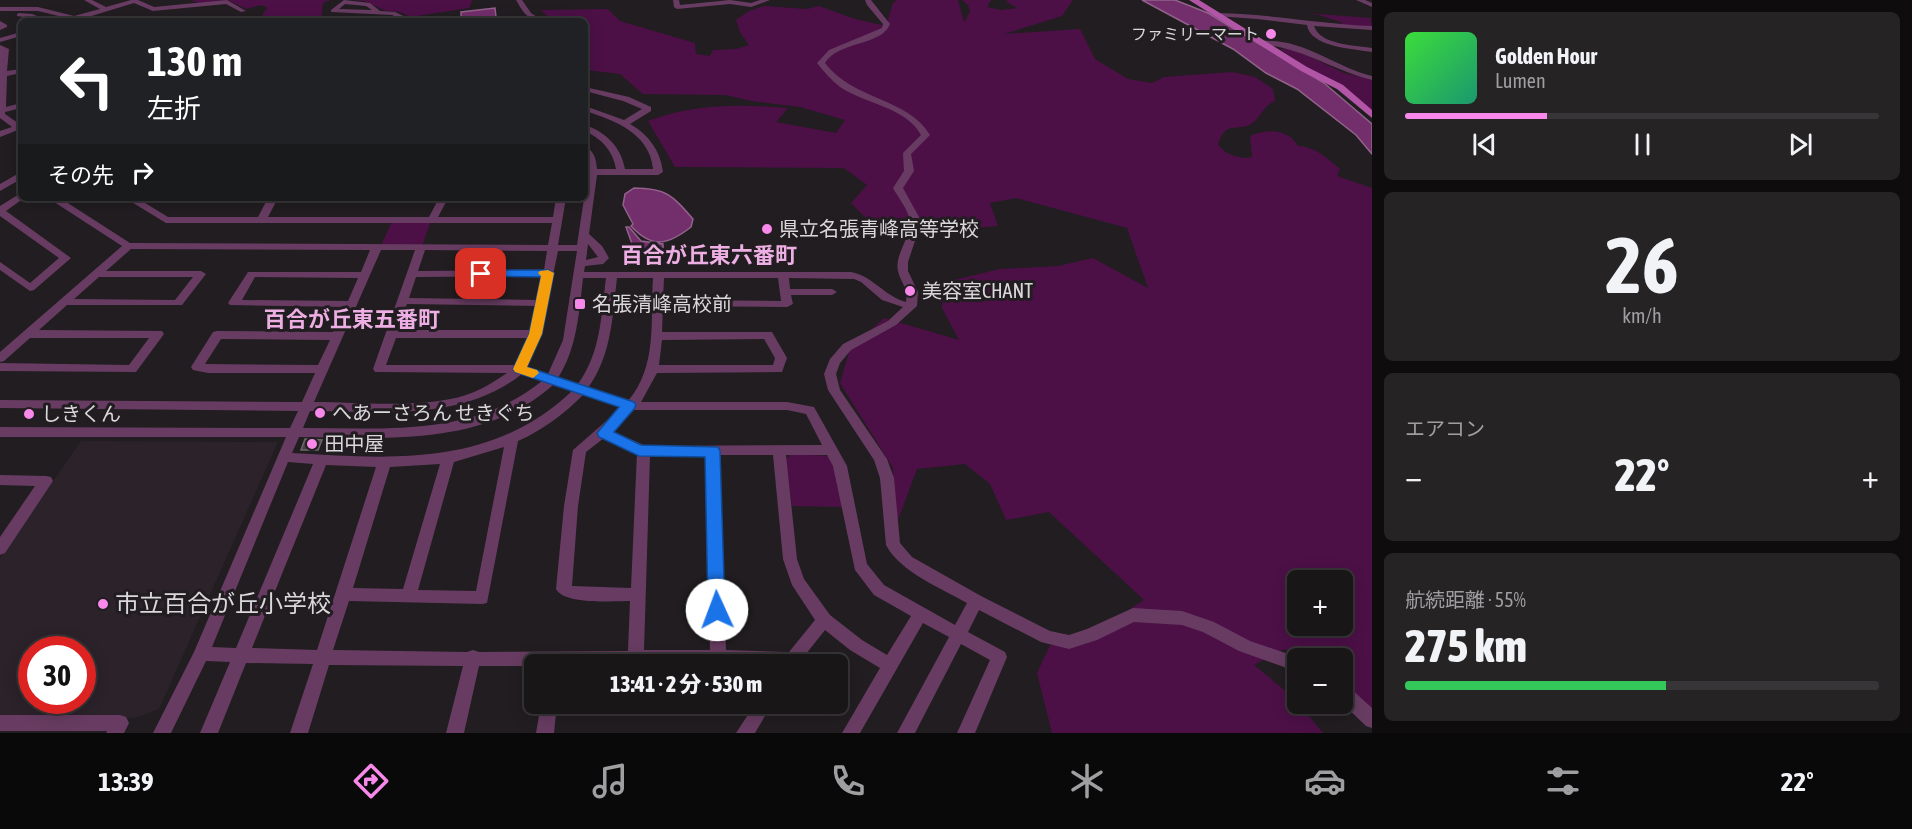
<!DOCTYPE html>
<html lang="ja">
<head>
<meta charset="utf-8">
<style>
	:root { --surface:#191618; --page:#262325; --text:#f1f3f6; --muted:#9f9fa2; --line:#373537; --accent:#f888ea }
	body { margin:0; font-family:"Asap Condensed","Noto Sans JP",sans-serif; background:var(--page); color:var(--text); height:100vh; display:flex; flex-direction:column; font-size:22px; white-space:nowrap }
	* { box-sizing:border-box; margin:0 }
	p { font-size:20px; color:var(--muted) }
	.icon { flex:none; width:33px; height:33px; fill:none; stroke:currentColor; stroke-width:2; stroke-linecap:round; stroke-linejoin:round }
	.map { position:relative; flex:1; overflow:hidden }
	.panel { display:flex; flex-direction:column; gap:12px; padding:12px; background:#0e0c0d; width:540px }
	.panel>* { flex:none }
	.guide { position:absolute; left:18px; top:18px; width:570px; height:183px; border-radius:9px; box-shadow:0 3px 15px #0003,0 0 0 2px var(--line); background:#202124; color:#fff; overflow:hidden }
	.tools { position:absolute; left:1287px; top:570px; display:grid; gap:12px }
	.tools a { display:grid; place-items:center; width:66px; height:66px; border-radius:9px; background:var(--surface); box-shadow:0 3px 15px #0003,0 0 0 2px var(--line); font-size:30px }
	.speed { position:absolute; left:18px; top:636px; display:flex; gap:12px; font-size:30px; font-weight:700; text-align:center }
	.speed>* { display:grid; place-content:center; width:78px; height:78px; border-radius:50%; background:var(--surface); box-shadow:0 3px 15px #0003,0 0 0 2px var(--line); line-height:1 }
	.speed .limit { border:9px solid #d22; background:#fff; color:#111 }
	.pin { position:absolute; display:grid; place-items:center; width:51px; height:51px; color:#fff; margin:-26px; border-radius:12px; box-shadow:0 3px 9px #0006 }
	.me { position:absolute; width:66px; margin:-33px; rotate:358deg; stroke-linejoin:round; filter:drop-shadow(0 0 4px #0008) }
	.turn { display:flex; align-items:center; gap:21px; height:126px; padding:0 30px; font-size:27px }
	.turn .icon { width:78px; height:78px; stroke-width:2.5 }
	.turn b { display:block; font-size:42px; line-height:51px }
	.then { display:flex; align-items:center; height:57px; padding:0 30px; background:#0003; gap:12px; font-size:22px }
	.big { font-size:45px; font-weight:800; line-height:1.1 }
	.panel .widget { flex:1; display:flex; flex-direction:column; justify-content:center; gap:9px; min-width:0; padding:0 21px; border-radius:9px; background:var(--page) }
	.panel .dial { align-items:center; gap:0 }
	.dial b { font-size:78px; line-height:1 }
	.song { display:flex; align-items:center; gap:18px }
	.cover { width:72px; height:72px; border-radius:9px; background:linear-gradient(135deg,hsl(120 70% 55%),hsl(160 70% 35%)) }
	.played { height:6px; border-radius:3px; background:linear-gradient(90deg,var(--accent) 30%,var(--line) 30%) }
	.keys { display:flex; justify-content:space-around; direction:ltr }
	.heat { display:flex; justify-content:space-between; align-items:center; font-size:33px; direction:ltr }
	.charge { height:9px; border-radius:4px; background:linear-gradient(90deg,#34c759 55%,var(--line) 0) }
	.trip { position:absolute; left:524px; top:654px; width:324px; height:60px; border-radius:9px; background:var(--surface); box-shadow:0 3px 15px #0003,0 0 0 2px var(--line); font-weight:800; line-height:60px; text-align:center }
	.tabs { display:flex; height:96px; justify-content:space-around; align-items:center; background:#0a090a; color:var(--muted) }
	.tabs .icon { width:42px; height:42px }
	.tabs .current { color:var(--accent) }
	.tabs b { font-size:27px; color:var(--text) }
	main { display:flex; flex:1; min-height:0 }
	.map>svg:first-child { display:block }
	.built { fill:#2b222a; fill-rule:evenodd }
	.green { fill:#4c1047; fill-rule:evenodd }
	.water { fill:#732f6b; stroke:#92628c; stroke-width:1.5 }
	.building { fill:#444044; stroke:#6d686c; stroke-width:1.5 }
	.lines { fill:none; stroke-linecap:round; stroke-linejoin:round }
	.minor { fill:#683c62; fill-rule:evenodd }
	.major { fill:#b255a6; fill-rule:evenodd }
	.route { fill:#1a73e8; stroke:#114b97; stroke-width:1.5 }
	.slow { fill:#f59e0b }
	.poi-dot { fill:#f888ea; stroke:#211d20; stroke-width:2 }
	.labels { text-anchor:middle; stroke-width:6; stroke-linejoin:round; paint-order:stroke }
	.far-poi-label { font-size:16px; fill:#dad8da; stroke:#211d20; text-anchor:end }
	.poi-label { font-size:20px; fill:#dad8da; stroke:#211d20; text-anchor:start }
	.quarter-label { font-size:22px; font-weight:bold; fill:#edaee3; stroke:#211d20 }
	.near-poi-label { font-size:24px; fill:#dad8da; stroke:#211d20; text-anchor:start }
</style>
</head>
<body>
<main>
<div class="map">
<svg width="1372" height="733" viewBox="0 0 1372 733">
	<rect width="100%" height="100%" fill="#211d20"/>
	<path class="built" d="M81,441L278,442L159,709L135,718L0,717V558ZM32,650H82V700H32Z"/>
	<path class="green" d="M191,0H330L323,3L321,21H258L261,20L264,12L268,8L261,5L246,9L228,0L198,3Z
		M351,0H472L469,8L411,17L400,12L386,11L365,1Z
		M897,0H958L964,22L970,12L968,5L962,0H991L987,7L1001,10L1018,8L1006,2L1008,0H1073L1062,16L1004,34L1080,29L1095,59L1128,79L1152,83L1164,77L1232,72L1255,77L1273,89L1275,101C1264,106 1263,113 1255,121C1240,135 1227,117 1218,144C1224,154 1240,160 1252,157L1250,136C1267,128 1289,129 1298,146C1316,147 1327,158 1340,169L1337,176L1372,188V710L1343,687L1342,658H1299L1284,649L1254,665L1293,697L1323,733H1052L1037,673L1050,645L1073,646L1144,600L1049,512L1006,520L990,484L965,464L917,469L896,525L893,468L840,383L850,349L884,318L959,340L942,308L945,282L1000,269L1058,266L1093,258L1148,288L1127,228L1016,198L990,203L998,226L884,236L851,203L867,185L844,168L675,167L648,121C693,104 740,104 788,108L776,122L836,133L845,120L800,107L751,101L725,95L643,94L620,74L585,70V21H552L541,10L608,9L620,21L695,43L696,54L710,56L713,50L736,49L749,45L740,32L736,20L749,11L764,6L807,9L819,6L855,19L886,26L893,3ZM1298,580H1342V626H1298Z
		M1305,13L1371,18L1372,27L1342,26L1341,22L1319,15Z
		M1283,48L1296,50L1344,73L1372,80V111L1281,50Z
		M392,221H431L422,246H381Z
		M791,454L827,456L834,461L843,507L792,506L786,459Z"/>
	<path class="water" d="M1142,0H1175L1208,13L1324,83L1372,124V154L1356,135L1297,89L1266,73L1233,49Z
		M495,8L496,17L500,21L461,20V12Z
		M634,188C666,188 672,195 693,219L691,227C668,245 652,249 631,226L633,224L623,205L625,194Z
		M626,227H629L641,241L663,244V249L673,254L636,255Z"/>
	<path class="building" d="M305,439L322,440L318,450H301Z"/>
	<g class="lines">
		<path class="minor" d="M84,0H92L106,7L131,0H138L154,7L227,0L246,11L241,12L226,4L153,11L134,3L75,21H61L67,18L38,11H0V7H38L74,16L100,9Z
			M344,0L370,3L380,11L395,12L414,21H405L392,15L331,12V10ZM345,4L366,6L372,10L339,9Z
			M516,0H522L531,13L543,21C528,21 523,12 516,0Z
			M673,0H679L680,5L730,0L751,3L760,0H770L751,7L730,4L677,9L674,7Z
			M865,0H871L890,24C882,46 838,41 825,63C853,100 908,98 930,135L911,154L914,171L903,188L919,217V229L908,262V271L918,292L917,306L896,325L851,350L840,363L836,374L840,390L887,459L894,478L900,543L912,557L981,596L1050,631L1069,635L1087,629L1133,608L1182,611L1214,622L1250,641L1300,658H1298V672L1239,651L1203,632L1182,625L1134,622L1097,640L1069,649L1041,642L979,610L968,632L1005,652L1007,657L975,733H957L990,660L961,644L915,733H897L949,637L923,623L860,733H842L880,668L850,650L825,630L798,664H534V666H479L464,733H446L463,666L329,665L308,733H290L313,664L246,663L218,733H200L230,662L206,661L171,733H153L194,652L286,437H0V427L290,428L298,411L0,408V400L302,402L315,373H208L193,370L191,367L213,332L217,331L333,332L345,307L230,305L228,303L248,272H361L370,250L131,249L106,271H201L206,274L182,305H67L39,330L162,331L164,334L136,372L0,371V363L129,365L149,338H30L4,361L0,362V352L122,246L48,198H60L130,243L548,245L552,223H166L125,198H137L168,217H258L268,198H278L268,217H429L439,198H496L491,201L446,202L438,217H553L556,198H566L558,245H577L588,172L585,147C595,151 596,160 597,169H616C613,151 602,139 585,131V125C606,132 621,147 625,169H653C650,134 615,120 585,111V106L624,120L642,109L623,101L585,91V87L629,97L651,107V111L630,124C649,135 660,150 663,172L658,175H597L589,234L602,246L609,258L603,264L585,266L584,272H851C873,276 884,296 906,302C908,286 901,284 898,271C894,253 914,235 909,217C906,207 898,197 893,188L904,171L903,153L921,135C906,107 865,104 840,87C831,80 824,72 817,63L829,50L882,28L883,24L867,5ZM588,244L598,257L586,260ZM381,250H415L373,369L375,372L507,373C494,382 481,390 466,395C423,409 360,402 314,402ZM425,250L547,251L544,270L418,271ZM558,251H577L563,340L548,374L526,367L541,333ZM543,276L538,300L409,298L416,277ZM99,277H193L175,300L74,299ZM255,277L358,278L348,301L242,300ZM583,278H606C601,316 601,352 578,384L558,378C577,348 579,313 583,278ZM617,278H653C650,321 658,365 628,401L588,388C612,354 612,318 617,278ZM664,278H778L781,301L663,300ZM789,278L854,279L861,282L882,300L903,307L888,321L843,344L830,359L824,374L828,390L874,460L880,478L886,545C900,572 941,588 967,603L955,625L884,585L867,564L847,466L814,407L787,402H641L657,373L782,372L787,358L772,332H662L663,306L787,307L793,304L791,295H832L837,292L832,289H790ZM407,304L537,306L531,330H398ZM396,338H528L516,365H386ZM221,339L330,340L318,365L205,364ZM764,339L775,358L773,365H659L662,340ZM522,374L542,381C473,437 386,428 303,428L310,411C383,411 461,422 522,374ZM553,385L572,391C492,467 394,459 292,453L299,437C385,438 484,447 553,385ZM583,395L621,408L573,450L564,506L556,589C564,605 613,601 630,601L628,651L479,652L473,650L467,652L333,650L349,601L482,604L487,603L518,441C543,430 564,414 583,395ZM634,410H787L806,414L822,445L646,446L612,431ZM604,438L637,453L631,588L572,586L578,506L586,452ZM504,447L476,591L418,590L454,462ZM705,455L710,650H644L650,456ZM719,455H773L783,559L792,585L815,620L789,652L726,650ZM786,455H827L833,466L855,570L874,595L911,616L887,655L862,640L830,615L804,579L797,559ZM288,462L313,464L236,648L212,647ZM440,464L403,589L353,588L390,467ZM326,465L376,467L317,650L252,648Z
			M1356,0H1365L1372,3V7Z
			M19,13L32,14L50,21L17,16V14Z
			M1218,13C1270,14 1320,24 1372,26V30L1314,26C1320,45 1354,45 1372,48V52C1354,49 1310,47 1307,25L1257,19L1216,16V14Z
			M0,21L7,25V27L0,30Z
			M21,32V36L0,42V38Z
			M1261,41C1301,37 1335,67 1372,76V80C1334,71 1303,48 1264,45L1260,43Z
			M0,45L9,49L7,71L21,69V73L7,76L6,107L21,103V108L5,112V114L21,125V132L18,130L0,137V131L12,127L0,118Z
			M21,172V179L0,191V184Z
			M21,193V198H24L6,211L71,258L34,290L30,291L0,270V262L30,283L59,258L0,216V206Z
			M0,475L46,476L51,477L53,481L5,553L0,555V537L35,486L0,485Z
			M1342,683L1348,686L1372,708V728L1366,726L1342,703Z
			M541,704H557L554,733H536Z
			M755,704H772L755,733H736Z
			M0,715H120L126,717L129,723L124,733H106L107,731H0Z"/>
		<path class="major" d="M1189,0H1199L1307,67L1343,85L1372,110V118L1337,89L1301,71Z"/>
	</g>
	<path class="route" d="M481,270H548L554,273L542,334L527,367L634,402L636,405L634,409L614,432L641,445L718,447L720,451L725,610L723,615L717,618L710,615L708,610L705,457L639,456L599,437L597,433L619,407L515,372L513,369L529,334L541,277L476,276V271Z"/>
	<path class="slow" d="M548,270L554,273L542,334L527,367L537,370L539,373L533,378L515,372L513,369L529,334L541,276L538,273L540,271Z"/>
	<g class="poi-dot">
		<circle cx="1271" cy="34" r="6"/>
		<circle cx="767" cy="229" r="6"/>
		<circle cx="910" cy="291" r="6"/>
		<rect x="574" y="298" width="12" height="12" rx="3"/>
		<circle cx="320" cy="413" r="6"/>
		<circle cx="29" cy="414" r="6"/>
		<circle cx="312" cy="444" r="6"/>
		<circle cx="103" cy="604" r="6"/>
	</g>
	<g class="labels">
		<g class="far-poi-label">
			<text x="1259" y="40">ファミリーマート</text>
		</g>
		<g class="poi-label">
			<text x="779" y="236">県立名張青峰高等学校</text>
			<text x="922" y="298">美容室CHANT</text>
			<text x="592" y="311">名張清峰高校前</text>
			<text x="332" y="420">へあーさろん せきぐち</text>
			<text x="41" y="421">しきくん</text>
			<text x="324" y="451">田中屋</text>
		</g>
		<g class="quarter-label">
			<text x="709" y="263">百合が丘東六番町</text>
			<text x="352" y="327">百合が丘東五番町</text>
		</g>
		<g class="near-poi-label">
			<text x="115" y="612">市立百合が丘小学校</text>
		</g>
	</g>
</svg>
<div class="tools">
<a>+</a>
<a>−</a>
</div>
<div class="speed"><div class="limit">30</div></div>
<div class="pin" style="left:481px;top:274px;background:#d93025"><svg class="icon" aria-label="arrive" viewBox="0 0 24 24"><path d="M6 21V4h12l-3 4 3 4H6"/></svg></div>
<svg class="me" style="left:717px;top:610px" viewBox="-20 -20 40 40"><circle r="19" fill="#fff"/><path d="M0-13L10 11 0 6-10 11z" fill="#1a73e8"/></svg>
<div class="trip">13:41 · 2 分 · 530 m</div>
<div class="guide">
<div class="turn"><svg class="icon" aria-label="left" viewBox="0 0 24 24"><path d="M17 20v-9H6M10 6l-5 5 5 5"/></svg><div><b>130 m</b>左折</div></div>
<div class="then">その先<svg class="icon" aria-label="right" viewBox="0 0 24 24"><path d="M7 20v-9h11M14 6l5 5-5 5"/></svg></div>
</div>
</div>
<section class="panel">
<div class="widget">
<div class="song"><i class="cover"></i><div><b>Golden Hour</b><p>Lumen</p></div></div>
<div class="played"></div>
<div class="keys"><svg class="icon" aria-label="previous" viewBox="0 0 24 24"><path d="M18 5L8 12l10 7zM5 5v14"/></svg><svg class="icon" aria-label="pause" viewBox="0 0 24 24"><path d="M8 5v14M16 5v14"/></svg><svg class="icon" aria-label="next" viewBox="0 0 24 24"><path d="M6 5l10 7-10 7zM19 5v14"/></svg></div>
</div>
<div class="widget dial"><b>26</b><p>km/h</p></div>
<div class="widget"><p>エアコン</p>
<div class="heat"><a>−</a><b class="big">22°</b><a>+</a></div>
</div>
<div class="widget"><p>航続距離 · 55%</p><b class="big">275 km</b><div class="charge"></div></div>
</section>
</main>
<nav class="tabs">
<b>13:39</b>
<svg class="icon current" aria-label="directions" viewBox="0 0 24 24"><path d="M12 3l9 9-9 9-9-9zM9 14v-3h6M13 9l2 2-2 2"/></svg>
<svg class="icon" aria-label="music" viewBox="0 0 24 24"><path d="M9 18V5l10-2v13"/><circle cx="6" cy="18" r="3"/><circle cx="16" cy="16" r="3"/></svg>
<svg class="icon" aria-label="phone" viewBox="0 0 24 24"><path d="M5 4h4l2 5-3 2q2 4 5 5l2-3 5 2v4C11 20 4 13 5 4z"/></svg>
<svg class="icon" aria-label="climate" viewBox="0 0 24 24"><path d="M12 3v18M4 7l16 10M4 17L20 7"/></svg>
<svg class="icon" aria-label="car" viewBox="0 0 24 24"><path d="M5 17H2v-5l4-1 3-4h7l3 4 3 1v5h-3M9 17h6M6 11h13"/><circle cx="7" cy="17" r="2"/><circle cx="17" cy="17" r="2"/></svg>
<svg class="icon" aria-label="filters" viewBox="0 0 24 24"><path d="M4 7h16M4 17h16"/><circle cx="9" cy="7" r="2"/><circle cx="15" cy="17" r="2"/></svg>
<b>22°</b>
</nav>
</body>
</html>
